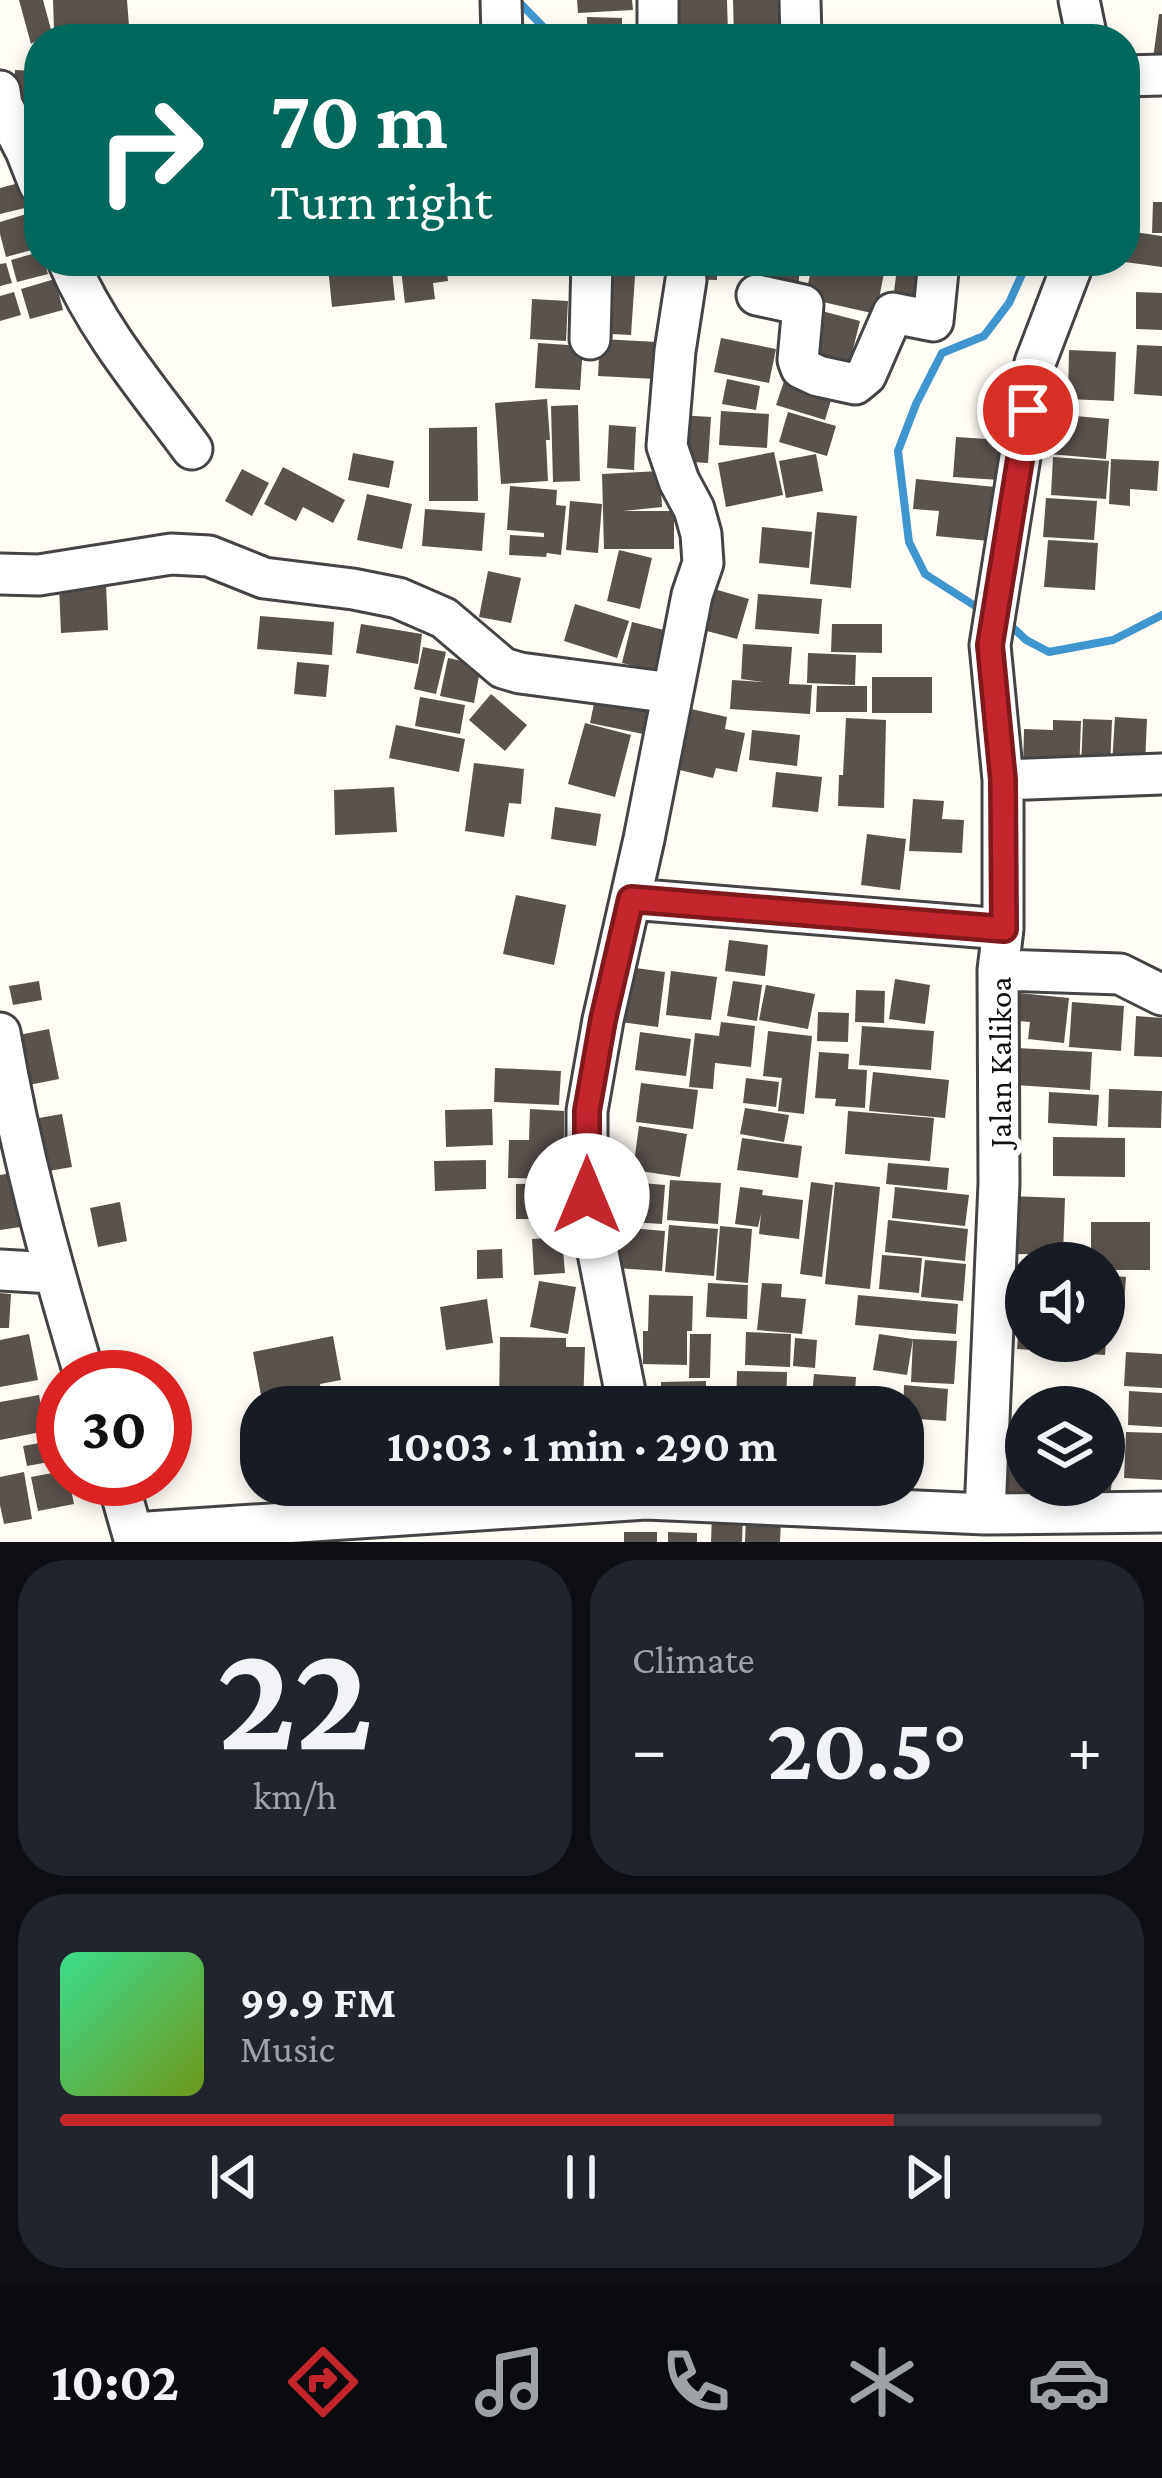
<!DOCTYPE html>
<html lang="en">
<head>
<meta charset="utf-8">
<style>
	:root { --surface:#171b24; --page:#20242c; --text:#f1f3f6; --muted:#9ea1a6; --line:#363941; --accent:#c4262e }
	body { margin:0; font-family:"Crimson Pro",serif; background:var(--page); color:var(--text); height:100vh; display:flex; flex-direction:column; font-size:45px; white-space:nowrap }
	* { box-sizing:border-box; margin:0 }
	p { font-size:39px; color:var(--muted) }
	.icon { flex:none; width:66px; height:66px; fill:none; stroke:currentColor; stroke-width:2; stroke-linecap:round; stroke-linejoin:round }
	.map { position:relative; height:1542px; overflow:hidden }
	.sheet { display:flex; flex-direction:column; gap:18px; padding:18px; background:#0d0f14; flex:1 }
	.sheet>* { flex:none }
	.guide { position:absolute; left:24px; top:24px; width:1116px; height:252px; border-radius:48px; box-shadow:0 6px 18px #0003; background:#00695c; color:#fff; overflow:hidden }
	.controls { position:absolute; left:1005px; top:1242px; display:grid; gap:24px }
	.controls a { display:grid; place-items:center; width:120px; height:120px; border-radius:50%; background:var(--surface); box-shadow:0 6px 18px #0003; font-size:60px }
	.speed { position:absolute; left:36px; top:1350px; display:flex; gap:24px; font-size:60px; font-weight:700; text-align:center }
	.speed>* { display:grid; place-content:center; width:156px; height:156px; border-radius:50%; background:var(--surface); box-shadow:0 6px 18px #0003; line-height:1 }
	.speed .limit { border:18px solid #d22; background:#fff; color:#111 }
	.pin { position:absolute; display:grid; place-items:center; width:102px; height:102px; color:#fff; margin:-51px; border:6px solid #fff; border-radius:50%; box-shadow:0 3px 12px #0007 }
	.me { position:absolute; width:132px; margin:-66px; rotate:0deg; stroke-linejoin:round; filter:drop-shadow(0 0 9px #0008) }
	.turn { display:flex; align-items:center; gap:42px; height:252px; padding:0 48px; font-size:54px }
	.turn .icon { width:156px; height:156px; stroke-width:2.5 }
	.turn b { display:block; font-size:84px; line-height:102px }
	.big { font-size:90px; font-weight:700; line-height:1.1 }
	.sheet .widget { flex:1; display:flex; flex-direction:column; justify-content:center; gap:18px; min-width:0; padding:0 42px; border-radius:48px; background:var(--page) }
	.sheet .dial { align-items:center; gap:0 }
	.dial b { font-size:156px; line-height:1 }
	.song { display:flex; align-items:center; gap:36px }
	.cover { width:144px; height:144px; border-radius:18px; background:linear-gradient(135deg,hsl(150 70% 55%),hsl(80 70% 35%)) }
	.played { height:12px; border-radius:6px; background:linear-gradient(90deg,var(--accent) 80%,var(--line) 80%) }
	.keys { display:flex; justify-content:space-around; direction:ltr }
	.heat { display:flex; justify-content:space-between; align-items:center; font-size:66px; direction:ltr }
	.sheet .tiles { flex:1; display:grid; gap:18px; grid-template-columns:1fr 1fr }
	.widget:last-child { grid-column:span 2 }
	.trip { position:absolute; left:240px; top:1386px; width:684px; height:120px; border-radius:48px; background:var(--surface); box-shadow:0 6px 18px #0003; font-weight:700; line-height:120px; text-align:center }
	.menu { display:flex; height:192px; justify-content:space-around; align-items:center; background:#090b0e; color:var(--muted) }
	.menu .icon { width:84px; height:84px }
	.menu .current { color:var(--accent) }
	.menu b { font-size:54px; color:var(--text) }
	.map>svg:first-child { display:block }
	.lines { fill:none; stroke-linecap:round; stroke-linejoin:round }
	.stream { stroke:#3f96cf; stroke-width:8 }
	.building { fill:#5a524d }
	.minor-casing { stroke:#444; stroke-width:45 }
	.minor { stroke:#fff; stroke-width:39 }
	.route-casing { stroke:#7f191e; stroke-width:30 }
	.route { stroke:#c4262e; stroke-width:21 }
	.labels { text-anchor:middle; stroke-width:12; stroke-linejoin:round; paint-order:stroke }
	.street-label { font-size:33px; fill:#111; stroke:#fff }
</style>
</head>
<body>
<div class="map">
<svg width="1162" height="1542" viewBox="0 0 1162 1542">
	<rect width="100%" height="100%" fill="#fffdf5"/>
	<g class="lines">
		<path class="stream" d="M517,0L555,39
			M983,611L925,574L909,542L898,451L916,404L942,353L984,336L1009,303L1028,261
			M1008,623L1026,640L1049,652L1113,640L1162,615"/>
	</g>
	<path class="building" d="M19,0H43L53,37L39,39L31,44Z
		M53,0H127L129,26L54,29Z
		M577,0H632L633,10L578,13Z
		M677,0H727L728,34L678,35Z
		M733,0H791V39H734Z
		M1159,14H1162V67L1152,66Z
		M587,17L622,18V39H587Z
		M15,70L39,71V109L13,107Z
		M23,182L29,207L0,214V188Z
		M1153,202H1162V233H1152Z
		M33,212L39,235V248L6,257L0,234V222Z
		M1127,231L1162,236V267L1125,262Z
		M39,252V261H44L48,274L17,282L11,260Z
		M379,261H391L395,300L332,307L328,267Z
		M400,261H446L448,281L433,283L435,299L405,303Z
		M595,261H636L631,335L591,333Z
		M673,261H717V280L672,279Z
		M760,261L800,262L798,294L757,291Z
		M813,261L849,266L850,261H881L879,272L884,273L876,314L805,298Z
		M898,261L927,265L923,304L893,299Z
		M6,263L12,283L0,286V264Z
		M55,279L63,310L30,319L21,289Z
		M14,292L21,315L0,321V296Z
		M1136,292L1162,293V330L1136,329Z
		M532,299L568,301L566,341L530,339Z
		M818,310L860,321L847,373L804,361Z
		M721,338L776,349L769,383L714,372Z
		M600,339L658,342L656,379L598,376Z
		M538,343L583,346L580,390L535,388Z
		M1137,345L1162,346V396L1134,394Z
		M1069,350L1116,352L1114,401L1068,399Z
		M787,372L835,387L825,420L776,405Z
		M727,379L760,386L756,410L722,404Z
		M547,399L550,440H546L548,481L501,484L495,403Z
		M578,405L580,481L553,482L551,406Z
		M721,411L769,414L767,448L719,445Z
		M788,412L836,426L827,456L779,442Z
		M1052,414L1109,419L1106,459L1049,454Z
		M679,415L711,417L708,463L676,461Z
		M609,425L636,427L634,470L607,468Z
		M477,427L478,501H429V428Z
		M956,437L1003,440L1000,480L953,477Z
		M774,452L783,495L726,507L718,463Z
		M353,453L394,461L389,488L348,480Z
		M816,454L823,491L786,498L779,461Z
		M1053,457L1109,461L1106,499L1051,495Z
		M1111,459L1159,461L1157,491L1130,489V506L1109,504Z
		M283,467L345,500L333,523L303,507L296,521L264,504Z
		M242,469L269,483L252,516L225,501Z
		M660,471L662,507L623,511H674V549H604L602,474Z
		M916,479L1005,488L1000,542L936,536L939,511L913,509Z
		M510,486L557,490L556,505L566,506L561,555L547,553L546,557L509,555L510,535L544,537V533L507,530Z
		M367,494L412,504L402,549L357,540Z
		M1046,498L1097,501L1094,540L1043,537Z
		M570,501L602,504L598,553L566,550Z
		M425,509L485,513L482,551L422,546Z
		M817,512L857,516L851,588L810,584Z
		M762,527L812,532L809,568L759,563Z
		M1048,540L1098,543L1095,590L1044,587Z
		M619,550L652,558L640,609L607,601Z
		M488,571L521,578L511,623L479,617Z
		M106,583L108,630L61,633L59,585Z
		M700,585L749,599L737,639L688,626Z
		M758,594L822,599L819,634L755,629Z
		M575,604L629,621L617,658L564,641Z
		M260,616L334,622L332,655L257,649Z
		M632,622L676,633L666,674L622,663Z
		M361,624L422,634L418,664L356,653Z
		M832,624H882V653L831,652Z
		M743,644L792,647L789,684L812,685L810,714L730,709L732,680L763,682L741,679Z
		M423,647L446,652L436,694L414,689Z
		M808,653L856,655L855,685L807,683Z
		M448,658L481,665L474,703L440,696Z
		M297,662L329,665L326,697L294,694Z
		M872,677H932V713H872Z
		M817,686H867V712H816Z
		M597,689L655,701L648,735L590,723Z
		M491,694L527,725L505,751L469,720Z
		M420,697L465,705L460,734L415,726Z
		M682,707L727,717L725,729L745,733L737,772L716,768L713,778L667,767Z
		M1115,717L1147,719L1145,766L1112,764Z
		M846,718L886,720L884,808L838,806L839,775H843Z
		M1083,719L1112,720L1110,770L1081,769Z
		M1053,720L1081,721L1079,775L1023,772L1024,729L1053,730Z
		M585,723L631,735L615,797L568,784Z
		M396,725L465,739L459,772L389,758Z
		M752,730L800,735L797,766L749,760Z
		M474,763L524,769L521,804L509,803L504,837L465,831Z
		M776,772L822,777L818,812L772,807Z
		M394,787L397,832L335,835L334,790Z
		M913,799L944,801L942,819L964,820L962,853L909,851Z
		M555,807L601,814L596,846L551,839Z
		M867,834L906,839L900,890L861,885Z
		M516,895L566,905L554,965L503,954Z
		M729,940L768,945L765,976L725,971Z
		M621,966L665,972L658,1027L613,1021Z
		M671,971L717,977L711,1020L666,1015Z
		M895,979L930,985L925,1024L889,1019Z
		M39,981L42,1000L13,1005L9,986Z
		M733,981L762,985L757,1021L727,1016Z
		M766,985L815,994L808,1029L759,1020Z
		M856,990L885,991L884,1023L855,1022Z
		M1009,992L1069,998L1064,1043L1028,1039L1030,1022L1006,1020Z
		M1072,1002L1124,1006L1121,1051L1069,1047Z
		M818,1012L849,1013L848,1042L817,1041Z
		M1136,1016L1162,1018V1057L1134,1056Z
		M721,1022L755,1026L751,1067L715,1063L713,1089L689,1087L695,1033L719,1036Z
		M862,1026L934,1031L931,1070L859,1065Z
		M49,1029L59,1079L29,1085L19,1035Z
		M768,1031L812,1036L804,1114L778,1111L782,1078L763,1076Z
		M640,1032L691,1039L686,1076L635,1070Z
		M1017,1048L1092,1052L1090,1090L1015,1085Z
		M819,1052L849,1054L848,1069L867,1070L865,1108L835,1106L836,1099L815,1098Z
		M495,1068L561,1071L559,1105L494,1102Z
		M873,1072L949,1080L945,1118L869,1111Z
		M746,1078L779,1082L776,1107L743,1103Z
		M641,1083L698,1090L693,1129L636,1122Z
		M1109,1089L1162,1091L1161,1128L1108,1127Z
		M1049,1092L1099,1095L1097,1126L1048,1123Z
		M745,1108L789,1115L784,1142L740,1134Z
		M492,1109L493,1145L446,1147L445,1110Z
		M530,1109L564,1111V1179L508,1178L509,1140H529Z
		M848,1111L934,1118L930,1161L845,1154Z
		M62,1114L72,1167L43,1172L33,1119Z
		M639,1126L687,1134L680,1177L633,1170Z
		M1053,1137L1125,1138V1177L1053,1176Z
		M742,1138L802,1146L798,1178L737,1170Z
		M486,1160V1189L435,1191L434,1161Z
		M888,1163L949,1168L947,1190L886,1184Z
		M18,1172L27,1226L0,1230V1175Z
		M670,1180L721,1183L718,1224L667,1220Z
		M620,1181L665,1185L662,1224L616,1221Z
		M811,1182L833,1185L822,1277L800,1274Z
		M835,1182L880,1187L870,1289L825,1284Z
		M565,1183L566,1219H516V1184Z
		M740,1187L763,1190L762,1195L803,1200L799,1239L759,1234L761,1214L758,1227L735,1224Z
		M895,1187L969,1195L965,1226L892,1218Z
		M1012,1196L1065,1198L1063,1255L1011,1254Z
		M120,1202L127,1241L98,1247L90,1208Z
		M888,1220L968,1229L965,1261L885,1252Z
		M1091,1222H1150V1270H1104V1263H1091Z
		M669,1225L718,1229L714,1276L665,1272Z
		M720,1226L752,1229L748,1283L716,1280Z
		M618,1227L665,1231L662,1271L615,1268Z
		M562,1237L565,1273L534,1275L532,1239Z
		M502,1249L503,1278L477,1279V1250Z
		M882,1255L922,1258L919,1293L879,1289Z
		M925,1260L966,1264L963,1301L921,1297Z
		M1104,1275L1126,1277L1123,1318L1104,1317Z
		M539,1281L576,1287L568,1334L530,1327Z
		M708,1283L748,1285L747,1319L706,1317Z
		M762,1283L782,1284L781,1297L806,1299L802,1334L757,1330Z
		M0,1293L11,1294L9,1328H0Z
		M649,1295L693,1296L692,1331H687V1365L643,1364V1331H648Z
		M858,1295L958,1304L956,1334L855,1325Z
		M487,1299L493,1343L446,1350L440,1307Z
		M1020,1314L1026,1315V1341H1106L1105,1355L1017,1349Z
		M746,1332L791,1334L790,1367L745,1365Z
		M29,1334L38,1380L0,1387V1340Z
		M690,1334H711L710,1378H689Z
		M879,1334L913,1339L907,1375L873,1370Z
		M333,1336L341,1380L320,1384L323,1405L301,1407L297,1388L261,1395L253,1352Z
		M500,1337L566,1338V1347H585L583,1407H499Z
		M795,1338L817,1340L815,1368L793,1366Z
		M913,1339L957,1341L954,1384L911,1382Z
		M1126,1352L1162,1354V1388L1124,1386Z
		M737,1371L787,1372L786,1407H736Z
		M814,1374L856,1377L854,1407H811Z
		M706,1381V1405L661,1406V1382Z
		M904,1385L948,1389L946,1421L903,1418Z
		M1129,1391L1162,1393V1427L1128,1425Z
		M39,1395L46,1431L0,1440V1402Z
		M997,1426L1026,1428L1024,1457L995,1456Z
		M1126,1432L1162,1433V1480L1124,1478Z
		M56,1440L60,1460L27,1466L23,1446Z
		M997,1468L1026,1469L1028,1501L995,1499Z
		M1104,1470L1113,1471L1109,1508L1062,1502L1064,1485H1104Z
		M63,1471V1479H69L74,1504L38,1511L31,1477Z
		M24,1472L32,1519L4,1524L0,1505V1477Z
		M359,1485H385L387,1493L360,1491Z
		M712,1514L743,1515L742,1542H711Z
		M746,1517L781,1518L780,1542H745Z
		M624,1532H657V1542H624Z
		M668,1532L697,1533V1542H668Z"/>
	<g class="lines">
		<defs>
			<path id="minor" d="M501,0L502,39
				M658,0V39
				M800,0L801,39
				M1079,0L1087,39
				M1125,76L1162,75
				M0,91L2,105L26,151L39,184
				M68,261C98,331 147,388 192,449
				M757,295L803,305L798,360L801,368L818,376L855,384L866,375L893,313L933,321L939,261
				M590,339L592,261
				M0,574L39,575L171,554L209,556L264,578L353,589L398,598L444,618L503,668L520,673L672,693
				M1003,780L1162,774
				M631,899L1003,929
				M998,970L1120,974L1162,995
				M0,1033C20,1150 51,1264 85,1377
				M0,1270L53,1273
				M628,1407L587,1196V1111L603,1020L644,839L692,595L703,563L701,534L694,509L679,481L667,446L675,351L686,280
				M117,1479L135,1542
				M985,1514L999,1183L998,970L1003,929V780L990,645L1035,363L1074,261
				M133,1533L646,1499L985,1514L1162,1512"/>
		</defs>
		<use href="#minor" class="minor-casing"/>
		<use href="#minor" class="minor"/>
	</g>
	<g class="lines">
		<defs>
			<path id="route" d="M587,1196V1111L603,1020L631,899L1004,929L1003,780L990,645L1028,410"/>
		</defs>
		<use href="#route" class="route-casing"/>
		<use href="#route" class="route"/>
	</g>
	<g class="labels">
		<g class="street-label">
			<text transform="translate(999 1062) rotate(-90)" y="12">Jalan Kalikoa</text>
		</g>
	</g>
</svg>
<div class="controls">
<a><svg class="icon" aria-label="sound" viewBox="0 0 24 24"><path d="M4 9h4l5-4v14l-5-4H4zM17 9q2 3 0 6"/></svg></a>
<a><svg class="icon" aria-label="layers" viewBox="0 0 24 24"><path d="M12 4l9 5-9 5-9-5zM3 14l9 5 9-5"/></svg></a>
</div>
<div class="speed"><div class="limit">30</div></div>
<div class="pin" style="left:1028px;top:410px;background:#d93025"><svg class="icon" aria-label="arrive" viewBox="0 0 24 24"><path d="M6 21V4h12l-3 4 3 4H6"/></svg></div>
<svg class="me" style="left:587px;top:1196px" viewBox="-20 -20 40 40"><circle r="19" fill="#fff"/><path d="M0-13L10 11 0 6-10 11z" fill="#c4262e"/></svg>
<div class="trip">10:03 · 1 min · 290 m</div>
<div class="guide">
<div class="turn"><svg class="icon" aria-label="right" viewBox="0 0 24 24"><path d="M7 20v-9h11M14 6l5 5-5 5"/></svg><div><b>70 m</b>Turn right</div></div>
</div>
</div>
<section class="sheet">
<div class="tiles">
<div class="widget dial"><b>22</b><p>km/h</p></div>
<div class="widget"><p>Climate</p>
<div class="heat"><a>−</a><b class="big">20.5°</b><a>+</a></div>
</div>
<div class="widget">
<div class="song"><i class="cover"></i><div><b>99.9 FM</b><p>Music</p></div></div>
<div class="played"></div>
<div class="keys"><svg class="icon" aria-label="previous" viewBox="0 0 24 24"><path d="M18 5L8 12l10 7zM5 5v14"/></svg><svg class="icon" aria-label="pause" viewBox="0 0 24 24"><path d="M8 5v14M16 5v14"/></svg><svg class="icon" aria-label="next" viewBox="0 0 24 24"><path d="M6 5l10 7-10 7zM19 5v14"/></svg></div>
</div>
</div>
</section>
<nav class="menu">
<b>10:02</b>
<svg class="icon current" aria-label="directions" viewBox="0 0 24 24"><path d="M12 3l9 9-9 9-9-9zM9 14v-3h6M13 9l2 2-2 2"/></svg>
<svg class="icon" aria-label="music" viewBox="0 0 24 24"><path d="M9 18V5l10-2v13"/><circle cx="6" cy="18" r="3"/><circle cx="16" cy="16" r="3"/></svg>
<svg class="icon" aria-label="phone" viewBox="0 0 24 24"><path d="M5 4h4l2 5-3 2q2 4 5 5l2-3 5 2v4C11 20 4 13 5 4z"/></svg>
<svg class="icon" aria-label="climate" viewBox="0 0 24 24"><path d="M12 3v18M4 7l16 10M4 17L20 7"/></svg>
<svg class="icon" aria-label="car" viewBox="0 0 24 24"><path d="M5 17H2v-5l4-1 3-4h7l3 4 3 1v5h-3M9 17h6M6 11h13"/><circle cx="7" cy="17" r="2"/><circle cx="17" cy="17" r="2"/></svg>
</nav>
</body>
</html>
